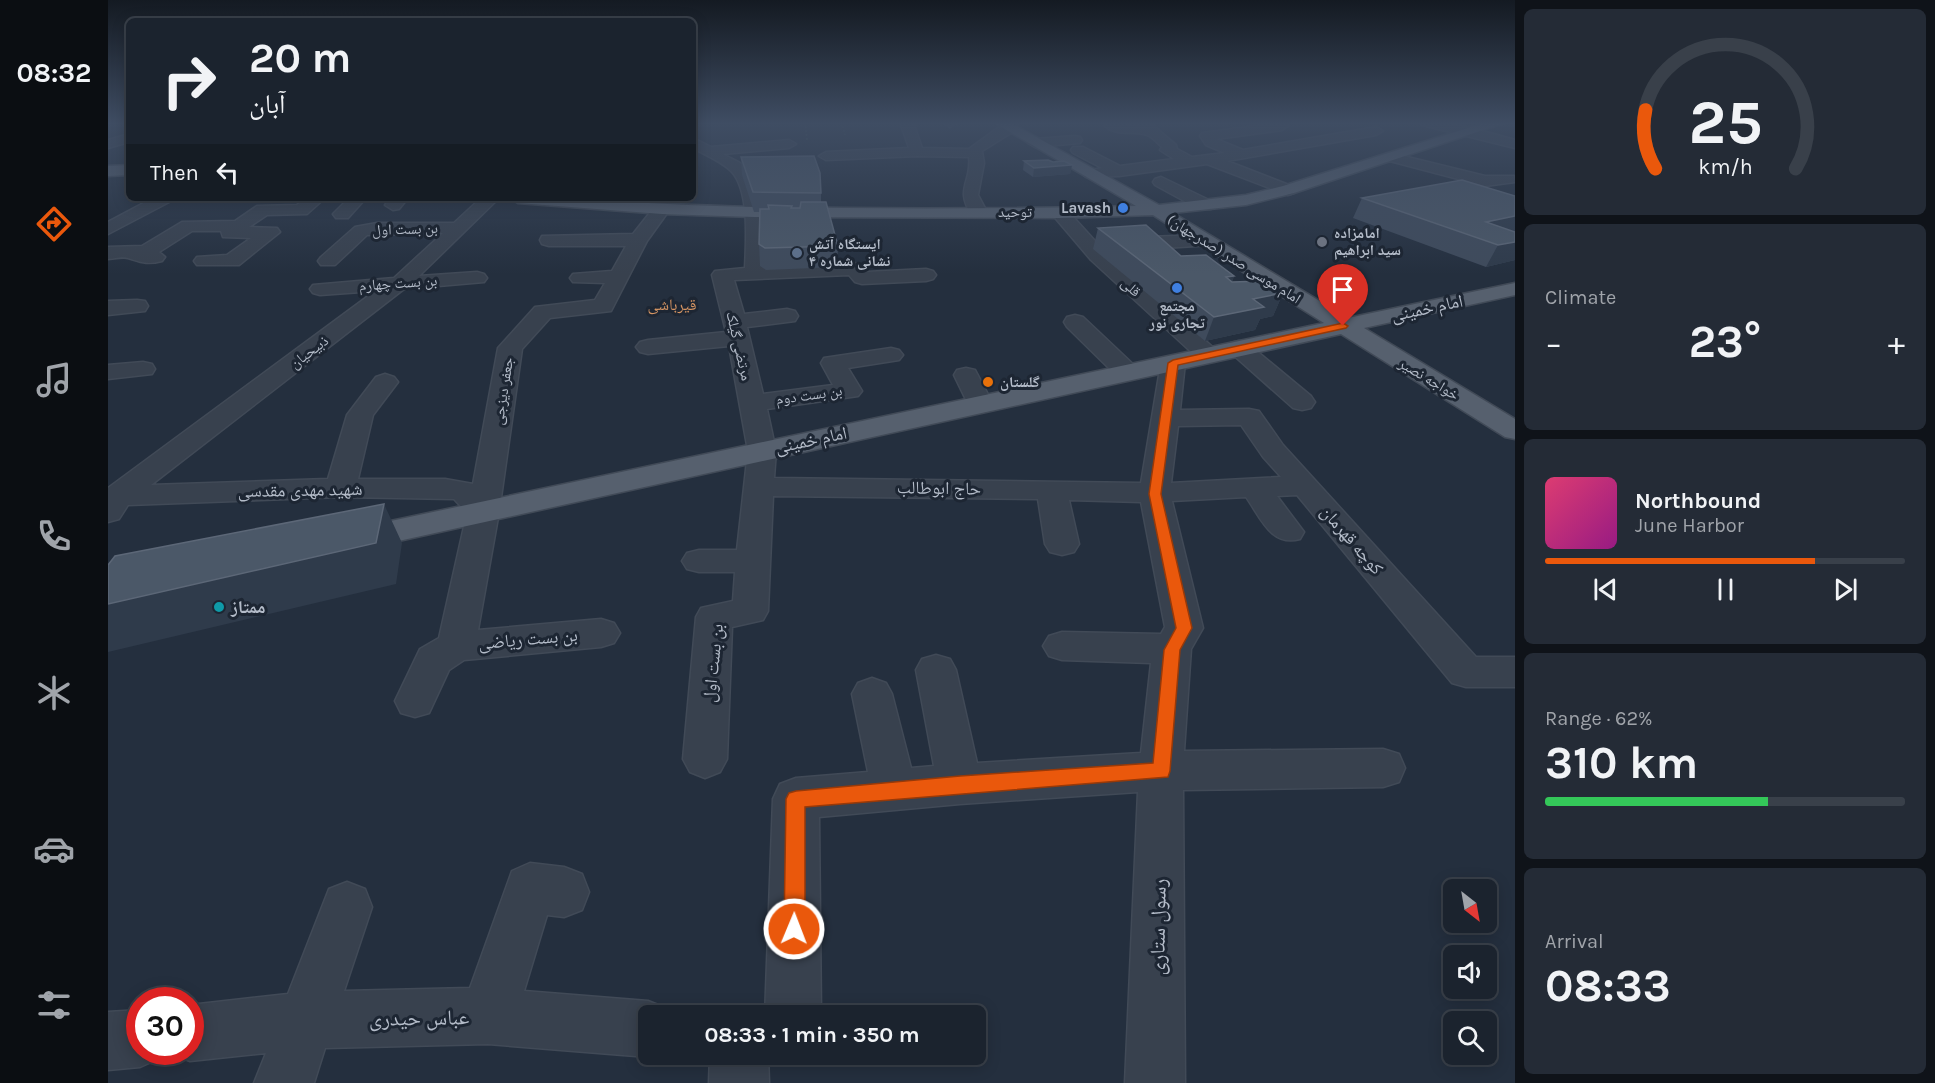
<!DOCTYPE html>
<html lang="en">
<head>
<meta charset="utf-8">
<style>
	:root { --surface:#1b232e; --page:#242b36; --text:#f1f3f6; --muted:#a0a4aa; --line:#39404a; --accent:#ea580c }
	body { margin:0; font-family:Karla,"Noto Naskh Arabic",sans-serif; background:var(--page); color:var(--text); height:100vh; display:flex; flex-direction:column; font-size:22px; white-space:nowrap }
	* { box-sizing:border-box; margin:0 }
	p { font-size:20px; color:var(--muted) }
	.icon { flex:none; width:33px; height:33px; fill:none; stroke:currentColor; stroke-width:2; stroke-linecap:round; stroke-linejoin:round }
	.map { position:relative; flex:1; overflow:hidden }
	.sheet { display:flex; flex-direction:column; gap:9px; padding:9px; background:#0f1319; width:420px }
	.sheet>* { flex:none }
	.hud { position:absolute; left:18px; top:18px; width:570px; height:183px; border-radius:9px; box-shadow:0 3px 15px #0003,0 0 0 2px var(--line); background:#1b232e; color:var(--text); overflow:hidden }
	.needle { width:39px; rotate:149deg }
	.fabs { position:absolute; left:1335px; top:879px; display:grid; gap:12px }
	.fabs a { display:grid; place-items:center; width:54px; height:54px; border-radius:9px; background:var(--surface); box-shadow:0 3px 15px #0003,0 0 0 2px var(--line); font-size:30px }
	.speed { position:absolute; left:18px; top:987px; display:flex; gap:12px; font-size:30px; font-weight:700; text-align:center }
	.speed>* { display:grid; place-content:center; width:78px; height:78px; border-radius:50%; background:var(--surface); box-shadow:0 3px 15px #0003,0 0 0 2px var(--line); line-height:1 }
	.speed .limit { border:9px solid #d22; background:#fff; color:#111 }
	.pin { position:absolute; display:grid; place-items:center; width:51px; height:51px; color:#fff; margin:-62px -26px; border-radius:50% 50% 50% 0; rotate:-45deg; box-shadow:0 0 6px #0007 }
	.pin .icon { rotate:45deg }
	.me { position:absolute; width:66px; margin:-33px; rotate:1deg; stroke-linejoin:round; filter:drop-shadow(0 0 4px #0008) }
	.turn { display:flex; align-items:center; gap:21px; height:126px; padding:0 24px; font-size:27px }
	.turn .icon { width:78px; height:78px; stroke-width:2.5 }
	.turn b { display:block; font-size:42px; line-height:51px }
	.then { display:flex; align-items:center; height:57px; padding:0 24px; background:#0003; gap:12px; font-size:22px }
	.big { font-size:45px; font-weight:700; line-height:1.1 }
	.sheet .widget { flex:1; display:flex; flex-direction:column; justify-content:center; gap:9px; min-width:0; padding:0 21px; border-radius:9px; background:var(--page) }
	.sheet .dial { align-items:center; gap:0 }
	.dial svg { height:156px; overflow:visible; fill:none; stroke:var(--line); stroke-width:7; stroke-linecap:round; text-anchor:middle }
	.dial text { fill:var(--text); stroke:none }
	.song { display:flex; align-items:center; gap:18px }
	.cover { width:72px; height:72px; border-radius:9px; background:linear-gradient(135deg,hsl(340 70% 55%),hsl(310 70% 35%)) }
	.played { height:6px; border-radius:3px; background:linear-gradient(90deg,var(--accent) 75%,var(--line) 75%) }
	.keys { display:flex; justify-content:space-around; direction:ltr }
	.heat { display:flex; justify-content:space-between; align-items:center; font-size:33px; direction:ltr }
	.charge { height:9px; border-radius:4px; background:linear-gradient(90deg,#34c759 62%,var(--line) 0) }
	.trip { position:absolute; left:530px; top:1005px; width:348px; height:60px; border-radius:9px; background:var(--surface); box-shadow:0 3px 15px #0003,0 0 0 2px var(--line); font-weight:700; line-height:60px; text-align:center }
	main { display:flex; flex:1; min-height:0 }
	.menu { display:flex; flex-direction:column; width:108px; justify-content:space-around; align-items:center; background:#0b0e12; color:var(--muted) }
	.menu .icon { width:42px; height:42px }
	.menu .selected { color:var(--accent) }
	.menu b { font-size:27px; color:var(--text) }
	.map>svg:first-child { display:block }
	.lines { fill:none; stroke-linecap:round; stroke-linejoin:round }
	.minor-casing { stroke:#414a57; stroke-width:3 }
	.major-casing { stroke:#414a57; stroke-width:3 }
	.path { stroke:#3f5557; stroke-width:1.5; stroke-dasharray:2 2; stroke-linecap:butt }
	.minor { fill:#38414e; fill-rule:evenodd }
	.major { fill:#56606e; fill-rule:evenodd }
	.wall { fill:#3f4b5c }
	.shaded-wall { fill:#2f3b4b }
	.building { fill:#4b5868; stroke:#5c6777; stroke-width:1.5 }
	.route { fill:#ea580c; stroke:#983908; stroke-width:1.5 }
	.shop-dot { fill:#3f7fe0; stroke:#1d2633; stroke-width:2 }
	.worship-dot { fill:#6b7280; stroke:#1d2633; stroke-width:2 }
	.service-dot { fill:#5c6f8a; stroke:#1d2633; stroke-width:2 }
	.food-dot { fill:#e8710a; stroke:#1d2633; stroke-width:2 }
	.culture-dot { fill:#0f9aa8; stroke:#1d2633; stroke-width:2 }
	.labels { text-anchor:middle; stroke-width:6; stroke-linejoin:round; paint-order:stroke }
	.far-poi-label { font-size:15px; font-weight:bold; fill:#b4bcc9; stroke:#1d2633; text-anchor:start }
	.far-street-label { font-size:15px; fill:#b4bcc9; stroke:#1d2633 }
	.far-neighbourhood-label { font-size:16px; fill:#d59563; stroke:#1d2633 }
	.street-label { font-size:18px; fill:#b4bcc9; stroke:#1d2633 }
	.poi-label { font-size:18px; font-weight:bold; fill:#b4bcc9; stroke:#1d2633; text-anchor:start }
	.near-street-label { font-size:21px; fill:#b4bcc9; stroke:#1d2633 }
</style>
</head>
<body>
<main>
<nav class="menu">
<b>08:32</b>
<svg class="icon selected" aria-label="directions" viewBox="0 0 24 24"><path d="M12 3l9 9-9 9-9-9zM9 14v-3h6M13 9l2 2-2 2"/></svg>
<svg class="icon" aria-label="music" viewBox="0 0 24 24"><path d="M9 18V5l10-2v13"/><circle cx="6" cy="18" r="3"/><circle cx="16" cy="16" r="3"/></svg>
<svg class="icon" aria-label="phone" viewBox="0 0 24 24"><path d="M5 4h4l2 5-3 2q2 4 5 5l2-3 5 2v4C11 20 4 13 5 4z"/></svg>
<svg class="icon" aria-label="climate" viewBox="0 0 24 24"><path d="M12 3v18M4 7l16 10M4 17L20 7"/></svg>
<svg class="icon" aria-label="car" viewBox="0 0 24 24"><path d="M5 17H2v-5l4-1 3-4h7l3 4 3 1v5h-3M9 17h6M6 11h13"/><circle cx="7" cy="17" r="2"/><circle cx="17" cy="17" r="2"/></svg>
<svg class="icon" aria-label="filters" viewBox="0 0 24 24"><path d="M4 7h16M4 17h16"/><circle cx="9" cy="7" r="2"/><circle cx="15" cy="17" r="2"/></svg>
</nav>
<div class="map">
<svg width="1407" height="1083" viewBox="0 0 1407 1083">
	<rect width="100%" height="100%" fill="#242f3e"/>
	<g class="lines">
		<defs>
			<path id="minor" d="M792,122H805L814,148L861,149L898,122H911L906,131L874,151L876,163L870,195L879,212L876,216H864C846,188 864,183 861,157L809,156L718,160L711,156L718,152L801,148Z
				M835,122H848V123L842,127Z
				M1004,122L1031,127L1027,122H1041L1068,145L1069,149L1084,157L1117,153L1098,145L1092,136L1094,133L1155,125L1154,122H1175L1180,126L1174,130L1108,139L1135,150L1268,127L1275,131L1268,135L1119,161L1186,187L1188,190L1186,193L1180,195L1099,164L1011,176L978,177L975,174L978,171L994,168L965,153L963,150L965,147H975L1012,166L1066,159L1052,150L1054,147C1050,144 1044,136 1039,135C1025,130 1009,137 997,126L998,123Z
				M1312,122C1345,122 1375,131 1407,140V148L1314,125Z
				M21,134V142L0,148V140Z
				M967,136L972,137L974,140L972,143L927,147L920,143L927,139Z
				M585,138L603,147L681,140L688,144L681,148L615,154C621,158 630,161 636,166C658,188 656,238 657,267L746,263L753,265L759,272L818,269L825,271L828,275L825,279L818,281L754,284L747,282L741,275L626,280L636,314L679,309L687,311L690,316L687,321L639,327L655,394L725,385L713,363L716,358L783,348L791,350L795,355L791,360L740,368L754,391L750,396L659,409L668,451L666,478L1033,483L1053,363L1056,358L1065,356L1074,358L1077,363L1072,410L1141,409L1151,411L1175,445L1368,657H1407V687H1358L1344,683L1189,495L1169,496L1196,532L1192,539C1163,547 1153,518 1138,497L1064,501L1095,628L1083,649L1076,751L1275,749L1291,754L1297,768L1291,782L1275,787L1075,790L1077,1083H1017L1030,792L852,804L711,817L713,1016H657L665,799L672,784L688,778L760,772L744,694L750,683L764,678L778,683L784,694L803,768L826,766L808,670L814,659L828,655L842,659L848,670L869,763L1033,753L1043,663L954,660L941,656L935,646L941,636L954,632L1053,634L1057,627L1033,502L961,500L971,544L966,552L954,555L942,552L937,544L930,499L665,496L660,611L655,620L624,627L619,759L612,772L597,778L582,772L575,759L588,617L593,608L625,601L627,572H591L579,569L574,561L579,553L591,550H629L640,451L621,346L540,354L532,352L528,347L532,342L540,340L618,332L604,275L607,271L637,268C638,243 642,192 624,172C615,162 597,155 585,148ZM1133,425L1155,457L1173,477L1063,483L1070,426Z
				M1283,153L1377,176H1406L1407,182L1377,186L1278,160L1276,157Z
				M1053,177L1103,201L1105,205L1103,209H1091L1047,185L1045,182L1047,179Z
				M45,198H65L63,201L0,234V222Z
				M198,198H217L199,214L159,215L141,227L169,228L172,232L131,265H89L86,261L89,257L119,255L143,238L115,237L113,231H84L51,252L57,257L54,261C39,265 33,262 20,258C15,256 5,259 0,259V247L34,246L74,222L127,221L149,206L189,205Z
				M241,198H258L240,218H228L225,214Z
				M283,198H300L291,209L285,210L277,205Z
				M373,198H391L311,276L369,272L376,274L379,278L376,282L296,289L43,485L220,479L239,415L268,377L277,374L286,377L290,382L265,415L250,479H337L365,484L390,348L427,307L487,300L497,283L465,282L462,278L465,274L504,271L518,246H441L434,244L432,240L434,236L525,234L548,205H560L562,209L539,241L503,311L442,318L414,349L391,512L370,630L493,619L506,623L512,633L506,643L493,647L356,660L341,670L321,713L307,717L293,713L287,701L312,649L331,638L359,513L346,499L233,497L20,505L11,519L0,522V488L267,291L212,295L205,293L202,289L205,285L286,278L335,233L259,235L227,265H213L210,261L213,257L247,227L269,223H346Z
				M952,208L958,209L997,252L1108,350L1112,355L1108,360L1100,362L1092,360L983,260L943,213L946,209Z
				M1097,235L1104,237L1106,241L1104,245L1039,249L1032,247L1030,243L1032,239L1039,237Z
				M29,300L37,301L40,306L37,311L0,315V301Z
				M967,315L975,317L1029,368L1032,373L1029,378L1020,380L1011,378L959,327L956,322L959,317Z
				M1131,341L1139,343L1203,396L1207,402L1203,408L1194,410L1185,408L1123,353L1119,348L1123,343Z
				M35,362L44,364L47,369L44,374L0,379V365Z
				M858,368L867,370L885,404L881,410L872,412L863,410L846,375L849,370Z
				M422,863L456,867L474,874L481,892L474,910L456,917L439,915L416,991L540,1001L560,1009L563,1016H540V1054H547L540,1057L380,1044L217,1048L206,1083H146L158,1053L82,1061L62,1053L82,1052V1005L180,994L221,889L239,882L257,889L264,907L236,991L362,988L404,871Z
				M32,1010V1052H55L52,1058L32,1067L0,1070V1012Z
				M602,1054H660L661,1083H601Z"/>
			<path id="major" d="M885,122H901L1051,205L1138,195L1175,186L1379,122H1399L1186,193L1138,205L1065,213L1240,318L1407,283V295L1256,328L1407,419V439L1397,437L1233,334L245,551L233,548L229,540L233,532L245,529L1216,323L1045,215L952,218L646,217L554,214L410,203L402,198C484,198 565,206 647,207C774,209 901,209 1028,206Z
				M21,165V175L0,176V166Z"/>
		</defs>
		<use href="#minor" class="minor-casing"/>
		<use href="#major" class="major-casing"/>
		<path class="path" d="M697,122L699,140
			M734,122L737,135"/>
		<use href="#minor" class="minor"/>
		<use href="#major" class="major"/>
	</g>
	<path class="wall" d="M633,157L713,193V202L730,246L729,267L658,270L652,266L651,244L652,212H646L634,175Z
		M916,161L945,162L964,165L962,174L925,177L915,170Z
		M1354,180L1407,260L1378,267L1245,218L1254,198Z
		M990,228L1073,256L1126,276L1124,282L1175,293L1165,316L1152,319L1147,330L1097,341L985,249Z"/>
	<path class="shaded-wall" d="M964,165L962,174L925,177L926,168Z
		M1407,216V234L1378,222Z
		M1407,242V260L1378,267L1390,245Z
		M1126,276L1118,298V277Z
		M1175,293L1165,316L1152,319L1147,330L1097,341L1106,317L1145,299Z
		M276,504L294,543L288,584L0,652V604Z"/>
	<path class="building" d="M706,156L712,173L713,193L645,192L633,157Z
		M940,160L945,162L956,161L964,165L926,168L916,161Z
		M1354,180L1407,196V216L1378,222L1407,232V242L1390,245L1254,198Z
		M693,202H718L730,246L657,248L651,244L652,209H661L660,205L684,206L683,208H692Z
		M1038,225L1073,256L1098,255L1126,276L1118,277L1124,282L1155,281L1175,293L1145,299L1156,307L1106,317L990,228Z
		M276,504L268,543L0,604V565L7,556Z"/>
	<linearGradient id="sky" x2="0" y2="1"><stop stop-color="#141a22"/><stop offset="0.45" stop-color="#3f4d63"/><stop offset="1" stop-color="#3f4d63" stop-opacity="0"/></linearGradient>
	<rect width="1407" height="274" fill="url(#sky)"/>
	<path class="route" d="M1235,323L1240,326L1238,328L1070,365L1053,494L1084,628L1072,650L1062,771L1060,777L697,807V929L694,937L686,940L679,937L676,929L678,799L681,793L688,791L852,776L1045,763L1056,650L1068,628L1041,494L1060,363L1065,360Z"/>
	<g class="shop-dot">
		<circle cx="1015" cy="208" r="6"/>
		<circle cx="1069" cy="288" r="6"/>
	</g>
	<circle class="worship-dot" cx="1214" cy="242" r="6"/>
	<circle class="service-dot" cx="689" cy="253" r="6"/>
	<circle class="food-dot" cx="880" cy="382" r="6"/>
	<circle class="culture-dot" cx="111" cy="607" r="6"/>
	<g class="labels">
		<g class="far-poi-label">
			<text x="1003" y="213" text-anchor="end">Lavash</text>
			<text x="1226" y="238">امامزاده<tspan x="1226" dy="17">سید ابراهیم</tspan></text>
			<text x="701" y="249">ایستگاه آتش<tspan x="701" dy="17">نشانی شماره ۴</tspan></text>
			<text x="1069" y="311" text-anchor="middle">مجتمع<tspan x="1069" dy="17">تجارى نور</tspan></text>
			<text x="892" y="387">گلستان</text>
		</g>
		<g class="far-street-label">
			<text x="907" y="217">توحید</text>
			<text transform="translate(297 229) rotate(-2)" y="5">بن بست اول</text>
			<text transform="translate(1126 259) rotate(32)" y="5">(صدرجهان) امام موسی صدر</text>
			<text transform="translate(290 283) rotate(-4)" y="5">بن بست چهارم</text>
			<text transform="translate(1023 287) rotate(43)" y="5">قلی</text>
			<text transform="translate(631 346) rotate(77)" y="5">مرتضی گیلک</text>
			<text transform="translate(201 352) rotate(-37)" y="5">ذبیحیان</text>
			<text transform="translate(1321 379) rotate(31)" y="5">خواجه نصیر</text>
			<text transform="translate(395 391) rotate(-81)" y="5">جعفر دیزجی</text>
			<text transform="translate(701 395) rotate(-8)" y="5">بن بست دوم</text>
		</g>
		<g class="far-neighbourhood-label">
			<text x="564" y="310">قیرباشی</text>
		</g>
		<g class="street-label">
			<text transform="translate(1319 308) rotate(-12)" y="6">امام خمینی</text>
			<text transform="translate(703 440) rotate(-12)" y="6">امام خمینی</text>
			<text transform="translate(831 488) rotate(1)" y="6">حاج ابوطالب</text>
			<text transform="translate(192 490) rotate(-1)" y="6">شهید مهدی مقدسی</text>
			<text transform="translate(1244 540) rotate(49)" y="6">کوچه قهرمان</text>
			<text transform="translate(420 639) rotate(-5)" y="6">بن بست ریاضی</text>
			<text transform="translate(605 663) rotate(-84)" y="6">بن بست اول</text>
		</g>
		<g class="poi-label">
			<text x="123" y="613">ممتاز</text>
		</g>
		<g class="near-street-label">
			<text transform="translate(1050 927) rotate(-89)" y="7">رسول ستاری</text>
			<text transform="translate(311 1018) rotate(-1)" y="7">عباس حیدری</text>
		</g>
	</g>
</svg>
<div class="fabs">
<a><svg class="needle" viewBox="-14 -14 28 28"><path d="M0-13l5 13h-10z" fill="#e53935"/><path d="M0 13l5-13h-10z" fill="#a0a4aa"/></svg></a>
<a><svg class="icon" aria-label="sound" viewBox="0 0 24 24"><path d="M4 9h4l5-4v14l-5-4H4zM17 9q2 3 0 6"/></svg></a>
<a><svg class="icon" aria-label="search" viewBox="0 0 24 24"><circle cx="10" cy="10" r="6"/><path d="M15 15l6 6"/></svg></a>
</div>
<div class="speed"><div class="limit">30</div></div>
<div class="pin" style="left:1235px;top:326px;background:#d93025"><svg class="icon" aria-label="arrive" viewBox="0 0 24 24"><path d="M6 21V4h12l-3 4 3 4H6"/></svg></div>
<svg class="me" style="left:686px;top:929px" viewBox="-20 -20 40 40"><circle r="17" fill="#ea580c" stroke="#fff" stroke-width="3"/><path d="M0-11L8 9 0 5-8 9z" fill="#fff"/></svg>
<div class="trip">08:33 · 1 min · 350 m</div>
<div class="hud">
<div class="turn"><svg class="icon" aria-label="right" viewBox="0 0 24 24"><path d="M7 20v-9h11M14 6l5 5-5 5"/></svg><div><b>20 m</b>آبان</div></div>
<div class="then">Then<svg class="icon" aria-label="left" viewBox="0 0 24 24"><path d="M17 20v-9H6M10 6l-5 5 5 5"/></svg></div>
</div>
</div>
<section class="sheet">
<div class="widget dial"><svg viewBox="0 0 100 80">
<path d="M14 69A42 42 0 1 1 86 69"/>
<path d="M14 69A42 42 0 0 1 9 39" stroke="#ea580c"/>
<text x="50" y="56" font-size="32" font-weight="700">25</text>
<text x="50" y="72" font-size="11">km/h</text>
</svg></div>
<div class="widget"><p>Climate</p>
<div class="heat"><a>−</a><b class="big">23°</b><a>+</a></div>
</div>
<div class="widget">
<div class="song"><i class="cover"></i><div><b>Northbound</b><p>June Harbor</p></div></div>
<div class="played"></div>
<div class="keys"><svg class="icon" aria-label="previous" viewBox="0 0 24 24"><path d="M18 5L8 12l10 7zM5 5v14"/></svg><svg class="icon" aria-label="pause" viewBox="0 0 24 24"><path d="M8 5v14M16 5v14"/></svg><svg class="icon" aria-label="next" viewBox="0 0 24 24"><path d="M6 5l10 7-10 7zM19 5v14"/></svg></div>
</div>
<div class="widget"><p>Range · 62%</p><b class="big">310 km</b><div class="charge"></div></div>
<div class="widget"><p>Arrival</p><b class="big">08:33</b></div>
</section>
</main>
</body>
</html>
